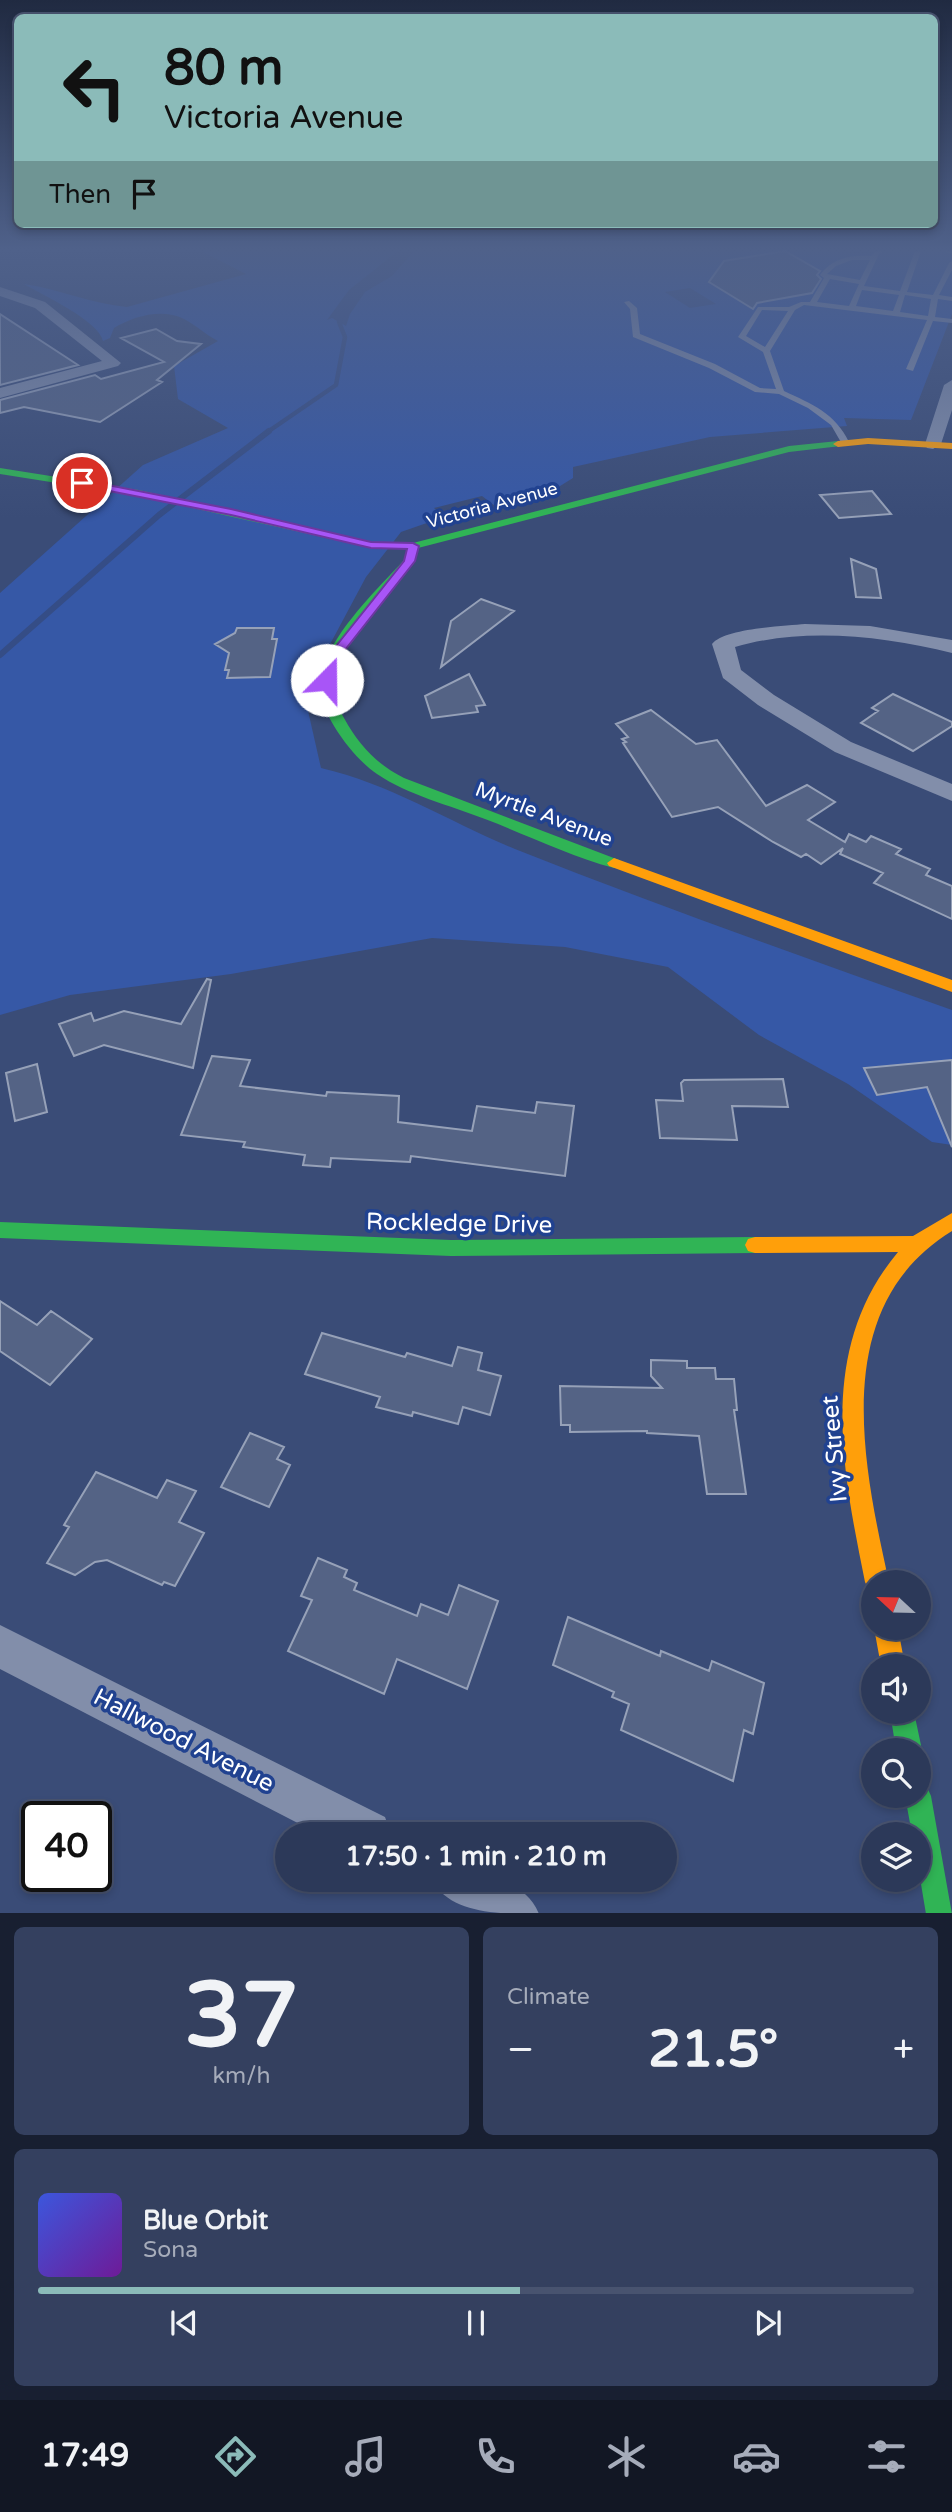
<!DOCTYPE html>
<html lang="en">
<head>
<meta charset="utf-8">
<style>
	:root { --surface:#2c3959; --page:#34405f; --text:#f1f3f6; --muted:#a6acba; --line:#48536f; --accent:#8bbbb9 }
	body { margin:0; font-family:"Varela Round",sans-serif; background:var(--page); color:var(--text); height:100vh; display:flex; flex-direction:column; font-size:26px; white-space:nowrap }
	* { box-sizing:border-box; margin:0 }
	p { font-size:23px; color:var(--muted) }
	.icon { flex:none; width:38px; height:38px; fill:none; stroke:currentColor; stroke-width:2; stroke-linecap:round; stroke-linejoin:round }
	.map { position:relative; height:1913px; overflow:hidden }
	.sheet { display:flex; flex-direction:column; gap:14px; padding:14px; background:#181f31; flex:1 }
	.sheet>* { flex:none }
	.top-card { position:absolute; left:14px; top:14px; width:924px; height:214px; border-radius:10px; box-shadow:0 4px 10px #0003,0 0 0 2px var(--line); background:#8bbbb9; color:#111; overflow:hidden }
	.needle { width:46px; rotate:292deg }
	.buttons { position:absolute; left:861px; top:1570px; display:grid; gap:14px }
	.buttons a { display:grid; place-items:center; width:70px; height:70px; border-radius:50%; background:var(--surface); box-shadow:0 4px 10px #0003,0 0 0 2px var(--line); font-size:35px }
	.speed { position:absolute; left:21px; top:1801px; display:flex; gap:14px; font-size:35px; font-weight:700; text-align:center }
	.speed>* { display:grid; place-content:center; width:91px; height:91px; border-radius:50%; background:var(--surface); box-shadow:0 4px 10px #0003,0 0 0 2px var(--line); line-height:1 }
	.speed .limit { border:4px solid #111; border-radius:10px; background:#fff; color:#111 }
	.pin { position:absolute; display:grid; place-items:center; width:60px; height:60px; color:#fff; margin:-30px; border:4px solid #fff; border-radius:50%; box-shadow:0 2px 7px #0007 }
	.me { position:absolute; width:77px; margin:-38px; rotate:22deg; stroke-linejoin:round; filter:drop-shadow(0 0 5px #0008) }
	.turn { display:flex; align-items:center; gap:24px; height:147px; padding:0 35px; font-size:32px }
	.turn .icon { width:91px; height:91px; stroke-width:2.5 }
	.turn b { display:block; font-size:49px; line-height:60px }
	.then { display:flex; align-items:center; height:66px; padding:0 35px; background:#0003; gap:14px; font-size:26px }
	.big { font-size:52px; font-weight:800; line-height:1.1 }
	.sheet .tile { flex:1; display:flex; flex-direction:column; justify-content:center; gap:10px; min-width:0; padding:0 24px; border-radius:10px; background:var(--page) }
	.sheet .dial { align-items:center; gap:0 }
	.dial b { font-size:91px; line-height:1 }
	.song { display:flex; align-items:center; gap:21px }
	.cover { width:84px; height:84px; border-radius:10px; background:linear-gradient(135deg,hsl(230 70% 55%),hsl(280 70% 35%)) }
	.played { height:7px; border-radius:4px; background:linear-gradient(90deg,var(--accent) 55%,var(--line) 55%) }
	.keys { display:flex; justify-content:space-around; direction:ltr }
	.heat { display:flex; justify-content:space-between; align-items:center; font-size:38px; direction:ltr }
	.sheet .tiles { flex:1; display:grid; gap:14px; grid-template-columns:1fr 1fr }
	.tile:last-child { grid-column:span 2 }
	.trip { position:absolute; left:275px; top:1822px; width:402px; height:70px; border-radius:35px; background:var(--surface); box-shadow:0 4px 10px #0003,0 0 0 2px var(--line); font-weight:800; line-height:70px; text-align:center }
	.dock { display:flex; height:112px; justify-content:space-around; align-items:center; background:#121724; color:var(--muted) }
	.dock .icon { width:49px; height:49px }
	.dock .current { color:var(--accent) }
	.dock b { font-size:32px; color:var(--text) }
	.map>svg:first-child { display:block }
	.green { fill:#3658a6 }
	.water { fill:#354d86 }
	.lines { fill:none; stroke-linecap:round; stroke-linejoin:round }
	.stream-far1 { stroke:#354d86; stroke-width:4.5 }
	.stream { stroke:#354d86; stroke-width:6 }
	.building { fill:#546385; stroke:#96a1b8; stroke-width:2 }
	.lane { fill:#828eaa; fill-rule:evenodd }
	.street { fill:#828eaa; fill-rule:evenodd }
	.fast { fill:#30b455; fill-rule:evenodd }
	.slow { fill:#ff9f0a; fill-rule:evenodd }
	.route { fill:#a855f7; stroke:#6d37a1; stroke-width:2 }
	.labels { text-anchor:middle; stroke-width:7; stroke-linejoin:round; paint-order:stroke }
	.far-street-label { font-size:18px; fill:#fff; stroke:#214290 }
	.street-label { font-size:21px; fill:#fff; stroke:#214290 }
	.near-street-label { font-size:24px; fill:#fff; stroke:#214290 }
</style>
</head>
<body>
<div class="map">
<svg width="952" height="1914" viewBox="0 0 952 1914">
	<rect width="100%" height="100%" fill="#3a4c77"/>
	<path class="green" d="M201,251H831C841,255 932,251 952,251V314L911,420L844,418L847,426L710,437L573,467V478L552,491L495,506L482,496L434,508L444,517L401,532L366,577L304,693L321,768C391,784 449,822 515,849C659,906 806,958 952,1010V1145L932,1142L848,1084L759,1035L668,967L565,947L432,938L231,974L70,995L0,1015V593L143,465L228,428L178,399L174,366L218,341C206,335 196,325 184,319C162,308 134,316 114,328L110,338L103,341C98,320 44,296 24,284C59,289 92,304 127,307L246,274Z"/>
	<path class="water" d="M398,251H414L392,276L365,292L350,314L346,326L332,318L327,320L349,290Z
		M690,288L716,304L690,308L665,292Z"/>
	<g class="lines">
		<path class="stream-far1" d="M266,433L336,385L345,337L339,322L344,312"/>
		<path class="stream" d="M0,655L159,515L269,431"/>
	</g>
	<path class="building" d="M785,251L820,271L817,275L821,279L812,293L757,303L753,309L709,282L724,261Z
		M0,314L78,365L0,385Z
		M156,329L177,341L201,344L157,380L162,382L100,422L24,407L0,413V400L95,375L101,379L164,362L121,338Z
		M872,491L891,514L839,518L820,495Z
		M851,559L876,569L881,598L856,597Z
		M481,599L514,611L441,667L451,621Z
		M237,628H274L272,639H277L270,677L227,678L229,670H225L229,653L215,644L235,633Z
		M469,674L485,705L476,706L478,712L432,718L425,696Z
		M893,694L952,722V726L913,751L861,723L878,711L872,708Z
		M651,710L696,744L717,740L766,806L807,785L835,802L808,820L845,842L849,834L866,842L871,836L901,849L896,854L930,869L926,875L952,886V919L874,883L883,873L840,854L843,848L821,864L806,854L801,857L773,842L718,807L672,817L623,743L626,742L622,739L628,737L616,724Z
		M207,979L211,980L193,1068L104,1045L74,1056L59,1024L91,1013L94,1021L124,1011L181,1024Z
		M212,1056L250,1060L240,1086L326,1096L327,1092L399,1096L398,1122L472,1131L477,1106L535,1113L537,1102L574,1106L565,1176L411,1156L410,1162L331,1158L330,1167L303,1165L305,1155L243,1147L245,1142L181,1135Z
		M952,1060V1147L927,1087L877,1095L864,1068Z
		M37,1064L47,1112L15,1121L6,1073Z
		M783,1079L788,1107L732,1106L737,1140L660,1138L656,1100L683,1101L681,1083L684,1080Z
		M0,1301L37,1325L51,1311L92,1339L50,1385L0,1351Z
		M322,1333L405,1357L407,1353L452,1366L458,1347L482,1353L478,1370L501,1376L490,1415L463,1407L458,1424L413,1412L412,1416L376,1407L380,1397L305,1374Z
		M651,1360L687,1361V1368H715L716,1379H734L737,1410H734L746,1494H707L699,1436L647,1433V1431L570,1432V1425H561L560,1386L662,1388L651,1376Z
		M250,1433L284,1447L277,1459L290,1465L269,1507L221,1487Z
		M96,1472L157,1498L167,1480L196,1491L179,1522L204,1533L175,1586L164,1582L162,1585L107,1560L95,1562L75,1575L47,1563L69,1527L64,1525Z
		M318,1558L347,1570L344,1577L357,1583L354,1590L417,1616L421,1604L448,1615L459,1585L498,1601L467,1689L397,1659L384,1694L288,1651L312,1600L301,1596Z
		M568,1617L660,1656L661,1651L709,1671L712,1661L764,1683L753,1734L744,1730L733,1781L621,1730L629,1704L612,1697L614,1692L553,1665Z"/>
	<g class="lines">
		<path class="lane" d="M884,251L879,254L864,286L900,291L915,251H921L907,292L933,295L949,263L952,261V270L939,295L952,297V301L938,299L935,317L952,319V323L933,321L913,371L906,369L927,320L804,305L795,310L770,351L784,391C812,404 835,413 849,442L845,445L842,444L831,425L808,408L779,394L755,392L709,368L633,337L630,309L624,302L629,301L637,308L640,334L715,364L760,388L776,389L763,352L738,337L758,307H789L801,302H810L824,278L820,275C833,258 850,255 871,256L876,251ZM852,260H870L860,280L827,274L836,266ZM830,279L859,284L849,306L817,302ZM862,290L899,295L893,311L856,306ZM905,295L931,299L928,316L900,312ZM762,310L788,311L765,347L746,336Z
			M945,251H952V254L946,252Z"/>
		<path class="street" d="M0,287L45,302L121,363L118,366L0,398V388L102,361L35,308L0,296Z
			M952,380V410L941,444L933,449L927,448L925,444L944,385Z
			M805,624L870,626L952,640V653C883,636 804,627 735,647L741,670L774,695L851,742L952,784V801L835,752L758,705L723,678L712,644C724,628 785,626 805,624Z
			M0,1625L385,1817L391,1834H319L0,1669Z
			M432,1880C471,1876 522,1872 539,1914C499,1914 450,1914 432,1880Z"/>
		<path class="fast" d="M838,441L841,442V446L789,452L418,548C413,565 403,575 391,588C368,613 330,651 333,688C333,699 339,709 344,718C359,745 376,764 404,778L619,860L621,863L614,868C570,856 527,835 485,819C449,805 408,795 377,774C354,759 320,714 320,687C320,643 376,591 404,560L407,549L371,548L139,496L0,474V468L139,490L371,542L413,543L789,446Z
			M0,1222L451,1240L755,1237L762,1239L765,1245L762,1251L755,1253L451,1256L0,1238Z
			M890,1712H914L922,1750L919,1757V1750H896Z
			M919,1783L927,1787L931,1796L952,1914H926L919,1872V1834H912L905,1796H919Z"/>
		<path class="slow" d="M868,438L952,443V449L868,444L838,447L833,444L838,441Z
			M614,858L952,980V992L609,866L607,863Z
			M952,1213V1231C828,1307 863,1464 889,1582H873V1592L869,1590L865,1582C842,1468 817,1349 898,1252L755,1253L748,1251L745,1245L748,1239L755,1237L913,1236Z
			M874,1628H898L905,1666H881Z"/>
	</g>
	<linearGradient id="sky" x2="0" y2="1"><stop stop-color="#202a41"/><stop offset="0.48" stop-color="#4f618a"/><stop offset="1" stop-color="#4f618a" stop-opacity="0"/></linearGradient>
	<rect width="952" height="519" fill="url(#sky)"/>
	<path class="route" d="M82,480L231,509L371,542L413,543L419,546L415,561L338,659L333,680L327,684L320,680L328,656L404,561L407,549L371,548L231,515L79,485Z"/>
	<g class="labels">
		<g class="far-street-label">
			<text transform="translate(492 505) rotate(-15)" y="6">Victoria Avenue</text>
		</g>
		<g class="street-label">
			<text transform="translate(544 814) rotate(21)" y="7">Myrtle Avenue</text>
		</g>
		<g class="near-street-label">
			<text transform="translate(459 1223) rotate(1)" y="8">Rockledge Drive</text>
			<text transform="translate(834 1449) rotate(-95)" y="8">Ivy Street</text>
			<text transform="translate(184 1740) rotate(27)" y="8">Hallwood Avenue</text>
		</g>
	</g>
</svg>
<div class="buttons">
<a><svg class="needle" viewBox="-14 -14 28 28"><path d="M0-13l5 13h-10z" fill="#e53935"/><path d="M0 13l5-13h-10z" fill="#a6acba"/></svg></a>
<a><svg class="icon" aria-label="sound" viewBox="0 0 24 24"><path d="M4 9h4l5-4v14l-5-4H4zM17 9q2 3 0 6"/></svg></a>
<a><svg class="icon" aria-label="search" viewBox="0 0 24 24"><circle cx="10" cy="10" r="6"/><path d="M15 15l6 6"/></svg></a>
<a><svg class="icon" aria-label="layers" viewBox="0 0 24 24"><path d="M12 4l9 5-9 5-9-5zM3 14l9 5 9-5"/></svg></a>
</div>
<div class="speed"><div class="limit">40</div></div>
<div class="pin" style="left:82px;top:483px;background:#d93025"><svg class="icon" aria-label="arrive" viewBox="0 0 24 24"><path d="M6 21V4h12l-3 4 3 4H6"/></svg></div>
<svg class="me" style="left:327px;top:680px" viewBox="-20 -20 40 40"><circle r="19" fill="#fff"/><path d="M0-13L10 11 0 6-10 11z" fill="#a855f7"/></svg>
<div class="trip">17:50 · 1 min · 210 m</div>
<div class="top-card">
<div class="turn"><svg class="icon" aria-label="left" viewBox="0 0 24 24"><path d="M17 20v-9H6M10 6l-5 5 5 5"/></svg><div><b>80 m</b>Victoria Avenue</div></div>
<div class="then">Then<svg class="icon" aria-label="arrive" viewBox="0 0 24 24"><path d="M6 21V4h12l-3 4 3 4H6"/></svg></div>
</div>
</div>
<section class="sheet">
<div class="tiles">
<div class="tile dial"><b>37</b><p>km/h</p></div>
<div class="tile"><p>Climate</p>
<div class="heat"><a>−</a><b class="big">21.5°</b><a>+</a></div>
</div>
<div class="tile">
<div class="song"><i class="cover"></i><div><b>Blue Orbit</b><p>Sona</p></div></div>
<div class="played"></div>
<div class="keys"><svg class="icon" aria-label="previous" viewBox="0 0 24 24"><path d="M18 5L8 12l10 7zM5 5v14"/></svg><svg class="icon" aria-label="pause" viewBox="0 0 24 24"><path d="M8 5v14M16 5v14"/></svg><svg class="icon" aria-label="next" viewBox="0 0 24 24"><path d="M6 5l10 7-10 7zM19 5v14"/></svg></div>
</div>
</div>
</section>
<nav class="dock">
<b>17:49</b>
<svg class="icon current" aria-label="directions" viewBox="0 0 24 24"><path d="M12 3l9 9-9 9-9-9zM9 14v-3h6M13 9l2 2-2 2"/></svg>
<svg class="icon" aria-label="music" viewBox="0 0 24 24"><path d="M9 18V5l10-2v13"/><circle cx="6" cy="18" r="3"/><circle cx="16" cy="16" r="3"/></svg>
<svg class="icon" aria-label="phone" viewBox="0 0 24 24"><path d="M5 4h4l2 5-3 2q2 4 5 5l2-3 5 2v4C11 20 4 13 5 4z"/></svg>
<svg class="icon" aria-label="climate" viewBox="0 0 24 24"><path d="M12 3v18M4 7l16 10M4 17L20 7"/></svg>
<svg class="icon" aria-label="car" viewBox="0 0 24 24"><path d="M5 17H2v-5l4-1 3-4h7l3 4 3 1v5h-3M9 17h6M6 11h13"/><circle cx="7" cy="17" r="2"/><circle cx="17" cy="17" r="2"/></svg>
<svg class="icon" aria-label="filters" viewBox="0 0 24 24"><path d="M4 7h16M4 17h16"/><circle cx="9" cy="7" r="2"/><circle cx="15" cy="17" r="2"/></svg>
</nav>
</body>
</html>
